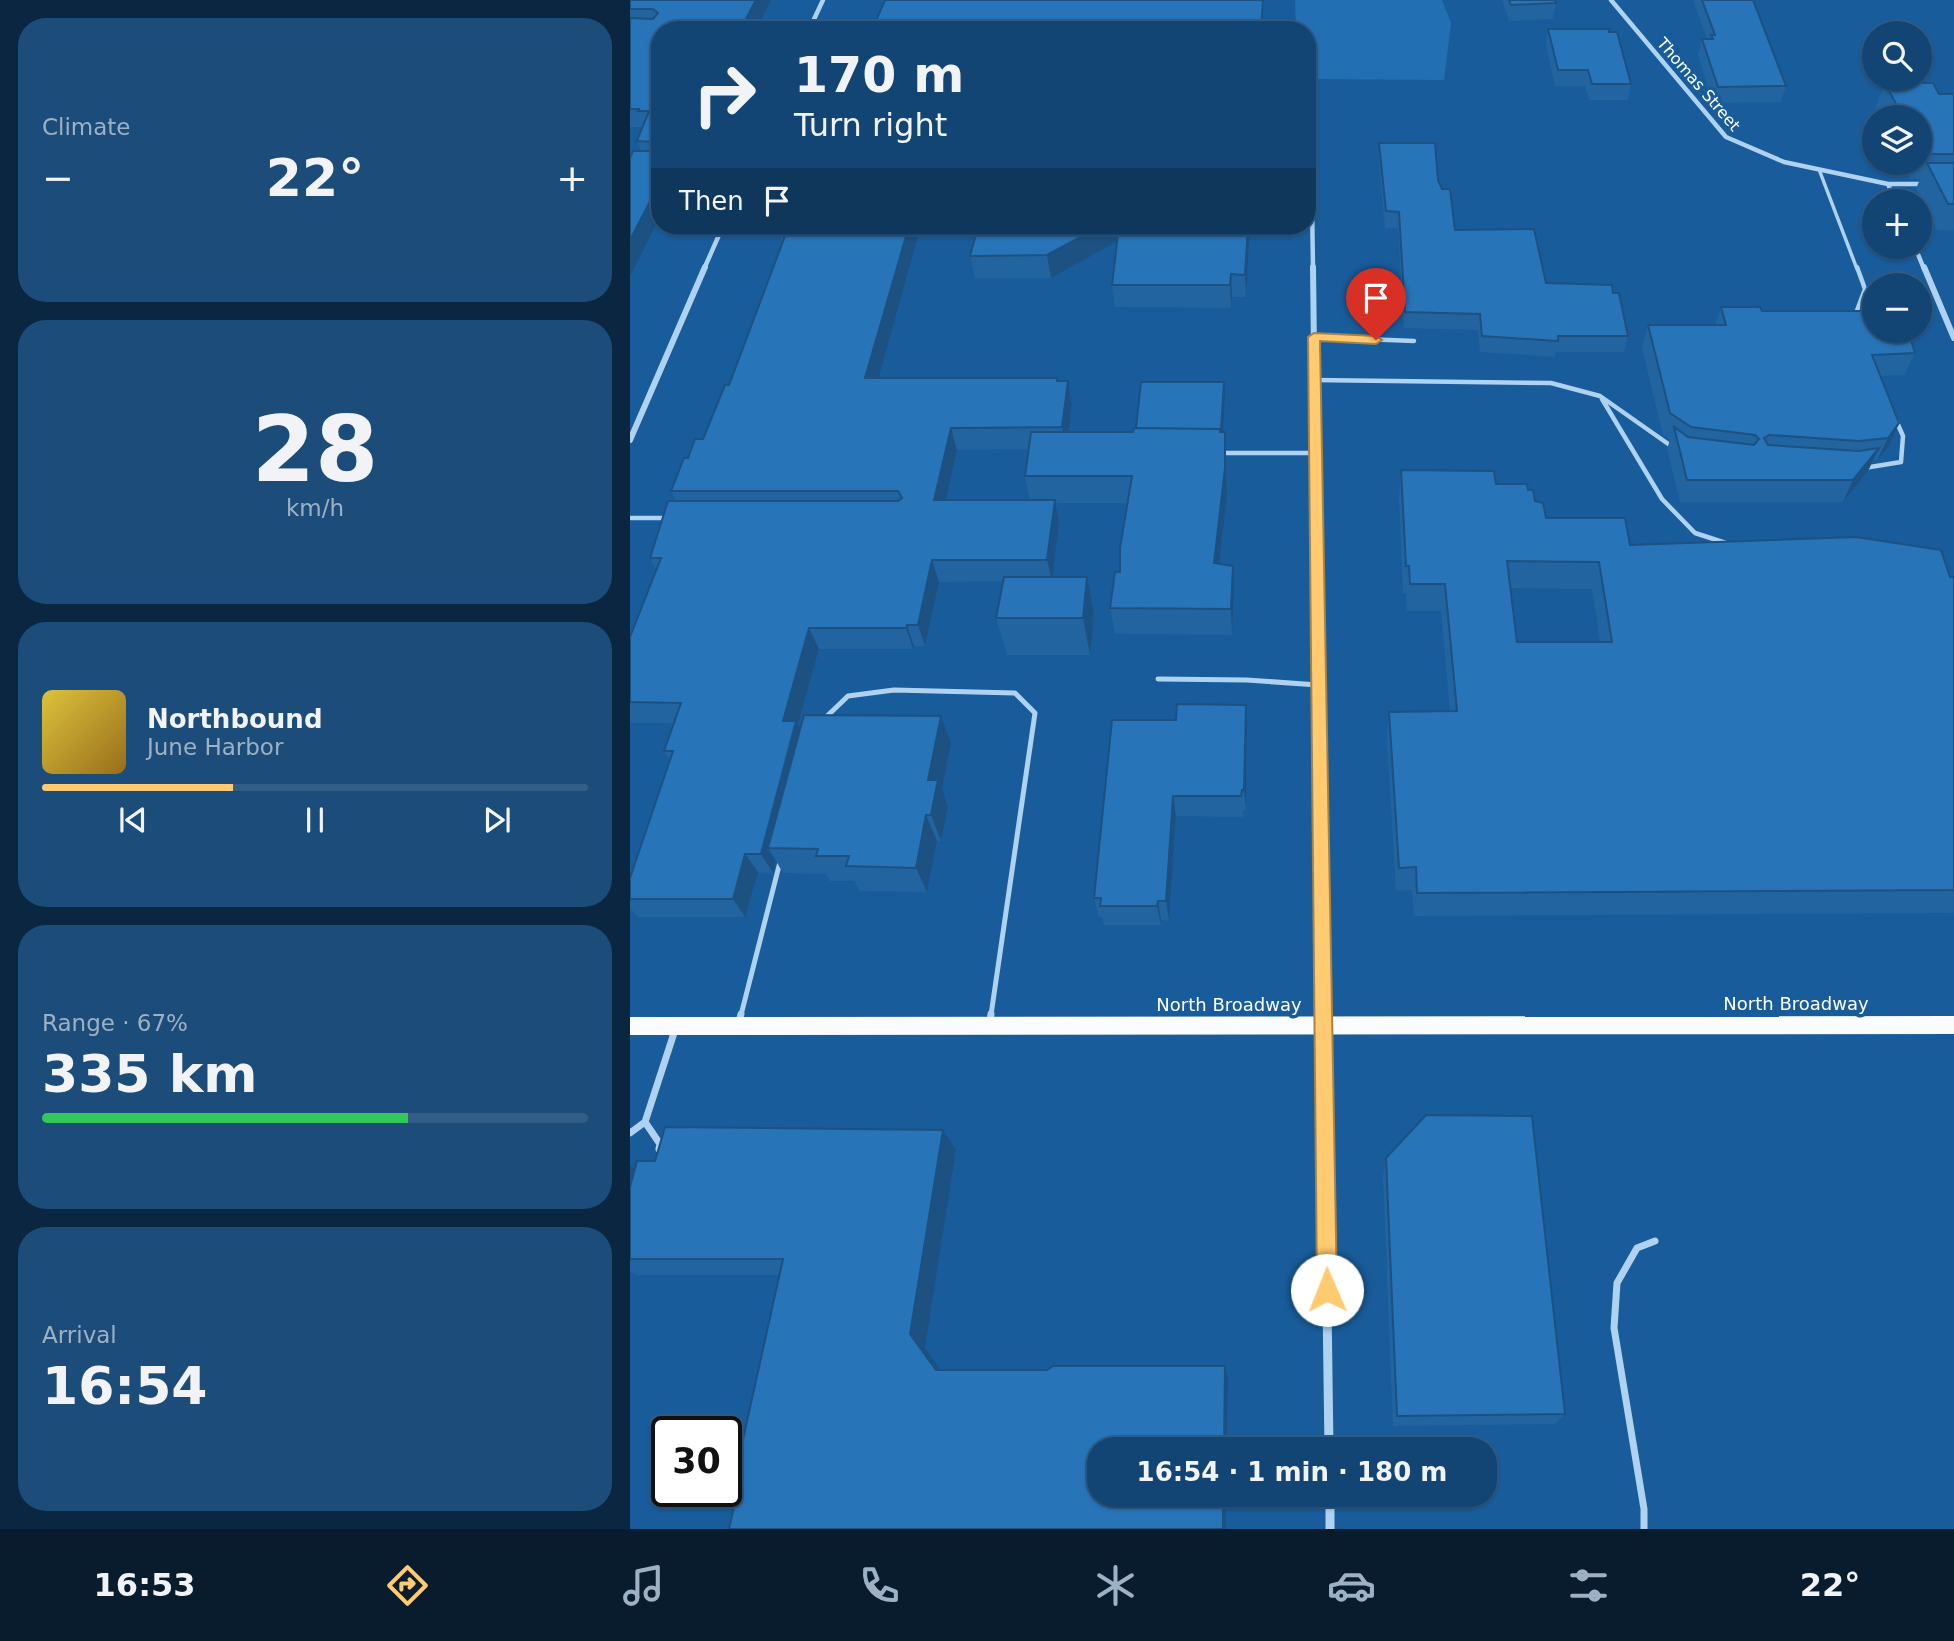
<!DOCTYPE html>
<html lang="en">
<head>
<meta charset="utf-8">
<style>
	:root { --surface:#134574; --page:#1c4c79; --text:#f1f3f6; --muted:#9db1c5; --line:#325d86; --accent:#ffca70 }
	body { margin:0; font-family:"DejaVu Sans",sans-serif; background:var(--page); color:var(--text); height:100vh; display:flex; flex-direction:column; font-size:26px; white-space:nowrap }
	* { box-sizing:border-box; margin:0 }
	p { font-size:23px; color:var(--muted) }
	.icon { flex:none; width:38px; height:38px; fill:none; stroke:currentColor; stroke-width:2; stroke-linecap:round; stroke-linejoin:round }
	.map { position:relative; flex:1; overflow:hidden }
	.drawer { display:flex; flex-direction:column; gap:18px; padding:18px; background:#0a2640; width:630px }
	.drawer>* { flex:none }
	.hud { position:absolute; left:21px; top:21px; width:665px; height:214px; border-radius:28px; box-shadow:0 2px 5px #0004,0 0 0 2px var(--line); background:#134574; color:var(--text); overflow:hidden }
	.controls { position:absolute; left:1232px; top:21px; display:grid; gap:14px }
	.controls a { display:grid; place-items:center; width:70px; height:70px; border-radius:50%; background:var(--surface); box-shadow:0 2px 5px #0004,0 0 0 2px var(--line); font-size:35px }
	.speed { position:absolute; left:21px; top:1416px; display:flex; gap:14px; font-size:35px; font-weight:700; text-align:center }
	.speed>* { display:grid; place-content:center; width:91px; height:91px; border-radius:50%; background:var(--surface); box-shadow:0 2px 5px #0004,0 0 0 2px var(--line); line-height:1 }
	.speed .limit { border:4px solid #111; border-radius:10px; background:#fff; color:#111 }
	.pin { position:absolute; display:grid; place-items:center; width:60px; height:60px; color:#fff; margin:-72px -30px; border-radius:50% 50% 50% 0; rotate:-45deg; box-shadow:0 0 7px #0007 }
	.pin .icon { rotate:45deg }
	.me { position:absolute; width:77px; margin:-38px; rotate:359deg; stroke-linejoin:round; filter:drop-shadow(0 0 5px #0008) }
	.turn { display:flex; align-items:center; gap:24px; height:147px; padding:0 28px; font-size:32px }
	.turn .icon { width:91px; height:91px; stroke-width:2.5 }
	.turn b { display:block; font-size:49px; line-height:60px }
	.then { display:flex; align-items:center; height:66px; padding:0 28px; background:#0003; gap:14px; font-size:26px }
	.big { font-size:52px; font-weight:800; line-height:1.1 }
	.drawer .widget { flex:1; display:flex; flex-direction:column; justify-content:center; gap:10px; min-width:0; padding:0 24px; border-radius:28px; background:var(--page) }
	.drawer .dial { align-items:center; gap:0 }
	.dial b { font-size:91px; line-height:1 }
	.song { display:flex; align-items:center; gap:21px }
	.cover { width:84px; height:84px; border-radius:10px; background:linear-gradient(135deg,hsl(50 70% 55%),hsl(40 70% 35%)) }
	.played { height:7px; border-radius:4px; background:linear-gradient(90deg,var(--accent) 35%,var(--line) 35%) }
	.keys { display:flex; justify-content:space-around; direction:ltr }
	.heat { display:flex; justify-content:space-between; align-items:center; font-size:38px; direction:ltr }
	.charge { height:10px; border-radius:5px; background:linear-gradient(90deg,#34c759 67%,var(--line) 0) }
	.trip { position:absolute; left:457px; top:1437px; width:410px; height:70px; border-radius:28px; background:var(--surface); box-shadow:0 2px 5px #0004,0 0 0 2px var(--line); font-weight:800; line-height:70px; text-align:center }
	.menu { display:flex; height:112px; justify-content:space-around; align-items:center; background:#081c2e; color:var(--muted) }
	.menu .icon { width:49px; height:49px }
	.menu .current { color:var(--accent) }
	.menu b { font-size:32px; color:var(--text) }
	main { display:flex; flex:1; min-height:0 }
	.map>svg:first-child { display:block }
	.green { fill:#226fb4 }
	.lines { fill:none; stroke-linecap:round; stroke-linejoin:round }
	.lane-far3 { stroke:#afd2f1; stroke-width:3.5 }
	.lane-far2 { stroke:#afd2f1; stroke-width:4.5 }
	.lane-far1 { stroke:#afd2f1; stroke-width:5 }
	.lane { stroke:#afd2f1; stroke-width:7 }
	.street-far3 { stroke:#afd2f1; stroke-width:4.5 }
	.street-far2 { stroke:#afd2f1; stroke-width:6 }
	.street-far1 { stroke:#afd2f1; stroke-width:7 }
	.street { stroke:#afd2f1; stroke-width:9 }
	.primary { fill:#fafcff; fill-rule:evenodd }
	.wall { fill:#22649f; fill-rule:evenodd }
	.shaded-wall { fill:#1c5182 }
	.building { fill:#2874b9; stroke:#1c5182; stroke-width:2; fill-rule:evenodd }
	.route { fill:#ffca70; stroke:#a68349; stroke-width:2 }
	.labels { text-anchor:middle; stroke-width:7; stroke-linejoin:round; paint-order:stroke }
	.far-street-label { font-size:16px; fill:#fff; stroke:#195c9b }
	.street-label { font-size:18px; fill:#fff; stroke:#195c9b }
</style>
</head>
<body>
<main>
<section class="drawer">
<div class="widget"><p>Climate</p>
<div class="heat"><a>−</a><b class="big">22°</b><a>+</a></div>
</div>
<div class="widget dial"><b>28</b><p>km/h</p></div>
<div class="widget">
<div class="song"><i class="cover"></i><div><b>Northbound</b><p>June Harbor</p></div></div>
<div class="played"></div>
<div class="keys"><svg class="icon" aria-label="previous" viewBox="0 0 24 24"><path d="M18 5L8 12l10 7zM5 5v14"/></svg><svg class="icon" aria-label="pause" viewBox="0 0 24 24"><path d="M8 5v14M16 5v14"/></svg><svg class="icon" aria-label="next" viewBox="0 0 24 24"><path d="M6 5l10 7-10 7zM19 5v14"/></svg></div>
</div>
<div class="widget"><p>Range · 67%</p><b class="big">335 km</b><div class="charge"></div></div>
<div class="widget"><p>Arrival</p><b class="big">16:54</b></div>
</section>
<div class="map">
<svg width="1324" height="1529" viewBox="0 0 1324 1529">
	<rect width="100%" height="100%" fill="#195c9b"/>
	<path class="green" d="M665,0H812L821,23L814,80L677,79V30H666Z"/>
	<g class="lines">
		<path class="lane-far3" d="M1190,172L1227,269"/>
		<path class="lane-far2" d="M1225,316L1235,289L1227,267
			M684,337L784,341
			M684,380L921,383L970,396L1044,448
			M972,399L1032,499L1065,533L1099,544
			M591,453H686
			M1234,468L1271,462L1273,436L1266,420
			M0,518H39"/>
		<path class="lane-far1" d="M528,679L617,680L688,685
			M193,720L218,696L264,690L385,693L405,713L361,1015
			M111,1015L150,862"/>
		<path class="lane" d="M109,1022L111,1014
			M360,1023L361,1014
			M15,1122L30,1144L29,1149
			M0,1133L15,1122L45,1030
			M1014,1529V1509L984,1328L987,1283L1007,1248L1025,1241"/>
		<path class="street-far3" d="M981,0L1096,137L1154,162L1258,184L1265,201
			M179,30L193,0
			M1258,184H1295
			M682,203L683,269
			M1285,247L1294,269
			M74,269L93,226"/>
		<path class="street-far2" d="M683,267L687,602
			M1294,267L1324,338
			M0,440L75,267"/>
		<path class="street-far1" d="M687,600L693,1015"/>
		<path class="street" d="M693,1014L699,1449
			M700,1494V1529"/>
		<path class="primary" d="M1324,1016V1034L0,1035V1017Z"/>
	</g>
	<path class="wall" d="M0,0H141L30,30V217L0,276V158L11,151L7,141L12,127H0Z
		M872,0H925L926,3L923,19L879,21Z
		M1063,0H1123L1156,86L1151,102L1083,103L1068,55L1072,39H1077Z
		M918,29L1001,84L998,100H959L955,86H925L916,45Z
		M1255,83L1309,94H1324V230H1307L1286,189L1290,179H1281L1273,163H1290V117H1250L1245,108Z
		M749,143L808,180L825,230L916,283L983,293L998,336L994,352H926L925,357L850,352L848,330L774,328L768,228H755L749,159Z
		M136,226H291L248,378L438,381L442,404L438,432H503L506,428L594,382L595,399L593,432L596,460L597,495L589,564L604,592L602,635L485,634L480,608L490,572L498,503H426L429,522L422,577L464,614L460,655H377L366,618L373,581L309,582L295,646H284L283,649H189L168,724L170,729L321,743L312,789L318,806L311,841H307L297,892L230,891L224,881H200L196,874L153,873L146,861L143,873L128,872L115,917H8L0,908V878L40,760L34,751L44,723H0V637L26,570L20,558L46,501L41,491L58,458L73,439L99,385L153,243L150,236L152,231H138ZM399,449L395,476L400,500H316L327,450Z
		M348,226H628V228H620L616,297H602L601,308L485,307L482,285L487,241L421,278H345L340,256Z
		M1091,307L1132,311L1285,353L1274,375L1250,376L1269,423L1259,446L1247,460H1243L1238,471L1213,502H1050L1037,449L1040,440L1033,435L1012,348L1018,325H1085Z
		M771,470L898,490L916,518L1000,545L1324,577V913L784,916L782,890L766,891L757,737L759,712L820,711L811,611H777L776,593H773L769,497ZM880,588L962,589L970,642H887Z
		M616,705L617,726L616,810H613V817L546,816L539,920H531V925H474L472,917H469L464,898L546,720Z
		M326,1150L295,1348L311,1370L598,1379L596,1529H99L112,1473L106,1471L149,1275H7L0,1271V1165L5,1169L25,1161Z
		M756,1158L935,1414L925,1424L763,1426L753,1176Z"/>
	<path class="shaded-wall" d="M126,0H141L126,30H110Z
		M633,0V30H631Z
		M30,182V217L0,276V240Z
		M279,226H291L242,401L235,378Z
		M471,226H491L493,238L421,278L417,255Z
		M618,226H620L616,297L615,275Z
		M601,274L602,297L601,308L600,285Z
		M438,381L442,404L436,449L432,427Z
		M594,382L595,399L592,447L591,431Z
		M1269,423L1259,446L1247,460L1258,438Z
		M321,428L327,450L311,522L304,500Z
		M595,432L597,495L586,590L584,563Z
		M1249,448L1238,471L1213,502L1223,480Z
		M425,500L429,522L422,581L417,560Z
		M302,560L309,582L295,646L288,625Z
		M603,566L604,592L602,635L601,609Z
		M457,577L464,614L460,655L453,618Z
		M277,625L284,646L283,649L276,628Z
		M179,628L189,649L168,724L177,741L138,848L146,861L143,873L131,854L153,721Z
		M616,705L617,726L616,810L614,790Z
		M311,716L321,743L312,789L318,806L311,841L301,815L298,780Z
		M543,796L546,816L539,920L536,901Z
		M296,815L307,841L297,892L286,868Z
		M115,854L128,872L115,917L103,899Z
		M528,901L531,920V925L527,906Z
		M313,1130L326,1150L295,1348L320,1382L306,1370L280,1334Z
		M0,1165L18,1180L0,1253Z
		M595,1366L598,1379L597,1449H594Z
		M593,1494H596V1529H593Z"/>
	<path class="building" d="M0,0H126L110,30H30V182L0,240V158L3,151H23L27,147L24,142L7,141L19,111H8L9,109H0V18L23,19L28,13L23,9H0Z
		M255,0H633L631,30H242Z
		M879,0H925L926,3L881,5Z
		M1072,0H1123L1156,86L1088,87L1072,39H1083L1081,35H1085Z
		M918,29H979V32H987L1001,84H962L958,70H928Z
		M1255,83H1303L1309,94H1324V154H1292L1290,150V117H1273Z
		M749,143H805L808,180L812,189H820L825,230L904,229L916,283L982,285L983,293H989L998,336H928V341L852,336L850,314L775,312L769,212L756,211Z
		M1297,163H1324V204H1318Z
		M154,226H279L235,378H427V381H438L432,427L321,428L304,500H425L417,560H302L288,625H277L276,628H179L153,721H166L131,854H115L103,899H0V878L43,751H34L51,703L0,702V637L31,558H20L38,501H268L272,498L268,491H41L54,458H58L65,439H73L95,385H99L155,236H150Z
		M348,226H471L417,255L340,256Z
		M489,226H618L615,275L601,274L600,285H482Z
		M1091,307H1130L1132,311H1244V331H1278L1285,353L1242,355L1269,423L1258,438L1229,441L1139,435L1134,438L1138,445L1229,451L1249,448L1223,480H1057L1044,427L1058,437L1124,445L1129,439L1125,435L1061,427L1040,413L1018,325H1096Z
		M511,382H594L591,431H590V429L506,428Z
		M504,428L590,429V432H595V468L584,563L603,566L601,609L480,608L485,572H490V548L502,476H395L401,432H503Z
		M771,470L864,471L866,484H897L898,490H903L905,501L913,503L916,518H995L1000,545L1226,537L1311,550L1320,577H1324V890L787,893L786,867L769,868L759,712L827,711L815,584H780L779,566H776ZM877,561L969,562L982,642H887Z
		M374,577H457L453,618H366Z
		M547,704L616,705L614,790H612L611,796H543L536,901H528L527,906H470L471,898H464L482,720H546Z
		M174,715L311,716L298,780H308L301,815H296L286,868L216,866L219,856H186L188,849L138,848Z
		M796,1115L902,1116L935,1414L767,1416L756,1158Z
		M35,1127L313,1130L280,1334L306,1370H417L423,1366H595L594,1449H469V1494H593V1529H99L112,1471H106L153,1259H0V1187L7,1161H25Z"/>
	<path class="route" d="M684,333L746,336L752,340L746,344L690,341L707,1290L704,1297L697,1300L690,1297L687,1290L678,337Z"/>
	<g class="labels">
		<g class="far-street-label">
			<text transform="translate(1069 84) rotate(49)" y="6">Thomas Street</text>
		</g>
		<g class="street-label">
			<text x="1166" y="1010">North Broadway</text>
			<text x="599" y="1011">North Broadway</text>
		</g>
	</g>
</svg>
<div class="controls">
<a><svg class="icon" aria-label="search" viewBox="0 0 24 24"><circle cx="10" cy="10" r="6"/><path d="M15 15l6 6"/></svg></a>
<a><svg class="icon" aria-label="layers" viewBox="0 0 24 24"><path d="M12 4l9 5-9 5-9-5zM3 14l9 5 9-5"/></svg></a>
<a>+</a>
<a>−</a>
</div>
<div class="speed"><div class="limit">30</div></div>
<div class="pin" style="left:746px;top:340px;background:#d93025"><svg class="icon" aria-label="arrive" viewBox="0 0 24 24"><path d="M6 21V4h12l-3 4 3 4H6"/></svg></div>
<svg class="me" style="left:697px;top:1290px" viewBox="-20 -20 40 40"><circle r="19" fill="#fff"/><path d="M0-13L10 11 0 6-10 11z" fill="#ffca70"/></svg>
<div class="trip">16:54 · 1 min · 180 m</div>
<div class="hud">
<div class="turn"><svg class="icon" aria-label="right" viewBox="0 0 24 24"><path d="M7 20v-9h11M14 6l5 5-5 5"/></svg><div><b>170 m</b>Turn right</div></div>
<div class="then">Then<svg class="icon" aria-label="arrive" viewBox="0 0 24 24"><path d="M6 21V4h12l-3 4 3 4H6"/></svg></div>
</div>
</div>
</main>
<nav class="menu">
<b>16:53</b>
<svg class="icon current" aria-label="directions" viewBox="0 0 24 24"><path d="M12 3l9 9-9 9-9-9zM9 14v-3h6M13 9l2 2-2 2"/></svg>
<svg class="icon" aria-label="music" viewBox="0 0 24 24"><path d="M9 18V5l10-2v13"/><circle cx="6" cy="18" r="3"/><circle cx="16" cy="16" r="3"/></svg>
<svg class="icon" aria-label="phone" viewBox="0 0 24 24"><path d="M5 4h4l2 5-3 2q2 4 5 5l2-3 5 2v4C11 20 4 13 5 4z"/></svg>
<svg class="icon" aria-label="climate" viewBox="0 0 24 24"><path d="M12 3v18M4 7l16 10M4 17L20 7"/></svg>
<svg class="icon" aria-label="car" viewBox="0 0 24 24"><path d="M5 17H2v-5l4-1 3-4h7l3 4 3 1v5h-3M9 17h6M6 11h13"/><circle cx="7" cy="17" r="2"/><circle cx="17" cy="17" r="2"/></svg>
<svg class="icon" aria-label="filters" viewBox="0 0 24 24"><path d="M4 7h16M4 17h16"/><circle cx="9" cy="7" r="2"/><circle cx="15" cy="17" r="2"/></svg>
<b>22°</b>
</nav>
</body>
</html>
